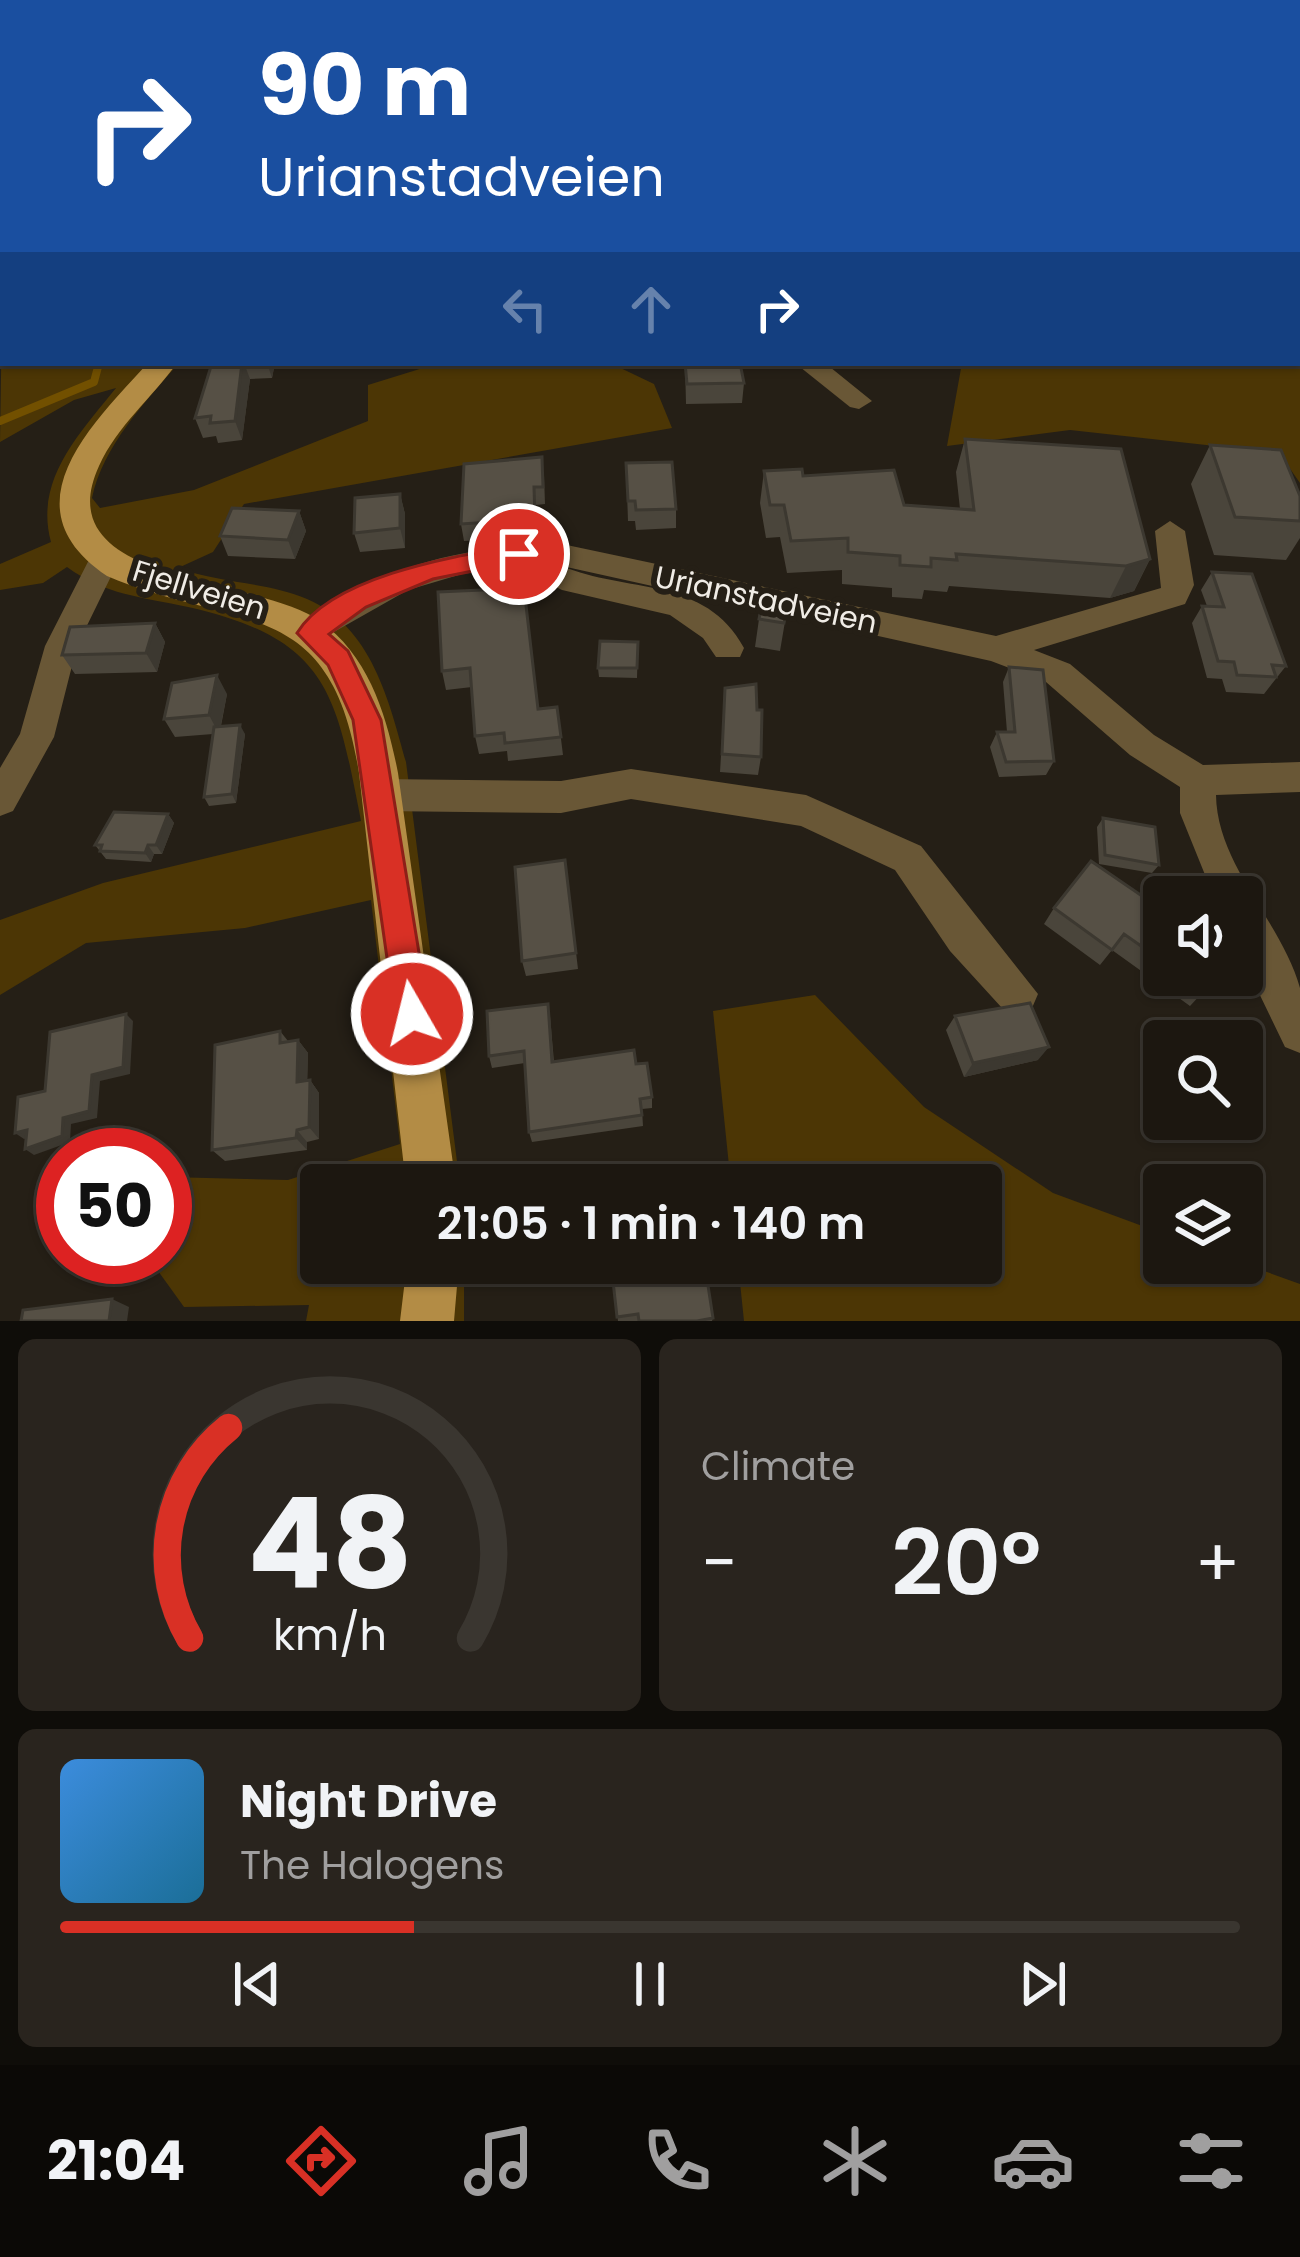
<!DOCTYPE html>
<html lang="en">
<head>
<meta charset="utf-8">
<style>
	:root { --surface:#1c1710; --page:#29241e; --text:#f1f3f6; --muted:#a09f9f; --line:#3a3630; --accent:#d93025 }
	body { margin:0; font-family:Poppins,sans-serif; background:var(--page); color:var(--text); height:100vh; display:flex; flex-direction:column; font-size:45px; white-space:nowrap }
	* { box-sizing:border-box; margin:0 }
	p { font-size:39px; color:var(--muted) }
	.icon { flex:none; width:66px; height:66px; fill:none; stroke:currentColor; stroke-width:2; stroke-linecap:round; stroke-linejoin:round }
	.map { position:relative; height:1321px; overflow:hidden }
	.drawer { display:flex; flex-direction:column; gap:18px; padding:18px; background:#0f0d09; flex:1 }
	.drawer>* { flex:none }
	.banner { position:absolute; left:0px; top:0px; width:1302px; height:366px; box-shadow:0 3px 9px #0004,0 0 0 3px var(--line); background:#1a4fa0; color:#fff; overflow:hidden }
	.tools { position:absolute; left:1143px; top:876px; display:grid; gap:24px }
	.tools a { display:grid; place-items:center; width:120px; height:120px; border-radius:12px; background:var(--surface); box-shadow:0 3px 9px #0004,0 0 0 3px var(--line); font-size:60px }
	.speed { position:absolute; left:36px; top:1128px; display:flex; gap:24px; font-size:60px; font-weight:700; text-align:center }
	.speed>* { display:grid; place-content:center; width:156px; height:156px; border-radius:50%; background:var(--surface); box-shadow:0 3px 9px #0004,0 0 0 3px var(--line); line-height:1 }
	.speed .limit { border:18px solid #d22; background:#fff; color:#111 }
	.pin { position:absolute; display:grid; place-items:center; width:102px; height:102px; color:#fff; margin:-51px; border:6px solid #fff; border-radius:50%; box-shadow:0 3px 12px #0007 }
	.me { position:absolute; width:132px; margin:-66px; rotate:352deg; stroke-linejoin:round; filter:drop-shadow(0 0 9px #0008) }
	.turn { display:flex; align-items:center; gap:42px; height:252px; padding:0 60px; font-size:54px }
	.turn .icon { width:156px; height:156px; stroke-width:2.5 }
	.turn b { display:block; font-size:84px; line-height:102px }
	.lanes { display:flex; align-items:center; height:114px; padding:0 60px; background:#0003; justify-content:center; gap:60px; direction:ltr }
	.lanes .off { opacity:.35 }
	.big { font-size:90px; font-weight:600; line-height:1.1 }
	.drawer .card { flex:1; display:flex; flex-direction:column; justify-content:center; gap:18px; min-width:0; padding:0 42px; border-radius:18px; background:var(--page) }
	.drawer .dial { align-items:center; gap:0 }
	.dial svg { height:312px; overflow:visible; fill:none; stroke:var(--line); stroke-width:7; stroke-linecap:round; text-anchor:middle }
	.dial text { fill:var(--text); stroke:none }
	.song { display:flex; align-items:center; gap:36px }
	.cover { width:144px; height:144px; border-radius:18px; background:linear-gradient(135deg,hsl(210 70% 55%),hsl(200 70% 35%)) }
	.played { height:12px; border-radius:6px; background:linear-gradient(90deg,var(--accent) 30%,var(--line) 30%) }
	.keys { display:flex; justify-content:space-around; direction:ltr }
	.heat { display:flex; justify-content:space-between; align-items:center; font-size:66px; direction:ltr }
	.drawer .tiles { flex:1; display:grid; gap:18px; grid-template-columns:1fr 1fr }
	.card:last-child { grid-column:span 2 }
	.trip { position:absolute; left:300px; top:1164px; width:702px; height:120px; border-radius:12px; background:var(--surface); box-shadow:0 3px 9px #0004,0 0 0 3px var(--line); font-weight:600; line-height:120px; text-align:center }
	.tabs { display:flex; height:192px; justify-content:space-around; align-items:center; background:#0b0906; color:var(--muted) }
	.tabs .icon { width:84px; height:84px }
	.tabs .selected { color:var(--accent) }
	.tabs b { font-size:54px; color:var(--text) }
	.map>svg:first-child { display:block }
	.green { fill:#4c3605 }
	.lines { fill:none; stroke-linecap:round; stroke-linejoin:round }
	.stream { stroke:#725000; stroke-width:8 }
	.path-far1 { stroke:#928d85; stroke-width:3; stroke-dasharray:4.5 3; stroke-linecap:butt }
	.path { stroke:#928d85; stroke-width:4.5; stroke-dasharray:8 4.5; stroke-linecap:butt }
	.minor { fill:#695736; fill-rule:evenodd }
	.major { fill:#b38c45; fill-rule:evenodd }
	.wall { fill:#4a453b }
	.shaded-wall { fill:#3c3830 }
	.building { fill:#565045; stroke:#3c3830; stroke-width:3 }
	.route { fill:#d93025; stroke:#8d1f18; stroke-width:3 }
	.labels { text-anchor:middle; stroke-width:12; stroke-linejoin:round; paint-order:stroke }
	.street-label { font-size:30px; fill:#f0ece6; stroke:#251f16 }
</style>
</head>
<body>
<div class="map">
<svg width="1300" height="1321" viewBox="0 0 1300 1321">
	<rect width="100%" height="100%" fill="#251f16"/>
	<path class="green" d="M3,246V363H179C145,402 103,446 92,498L100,508L194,490L368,421V385L439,363H610L654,384L672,428L244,504L213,552L178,568C218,583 267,582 307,599C372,627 389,701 406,762L460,1185H321V1263H464V1321H306L309,1305L184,1307L148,1257H165L168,1177L288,1180L400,1144L371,900L245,928L86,943L0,995V920L103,883L361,821C336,693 329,639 188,607C142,597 105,595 67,567L43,583L0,590V564L51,542C34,480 79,434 116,388L74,400L0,442Z
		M1300,299V483L1279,453L1070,430L947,446L962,363H1299Z
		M815,995L924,1107L1053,1193L1164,1234V1263H1242L1300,1284V1321H744L738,1263H981V1185H731L713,1011Z"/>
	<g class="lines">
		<path class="stream" d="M0,421L94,382L99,363"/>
		<path class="path-far1" d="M118,0L139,3
			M58,3L87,0
			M379,3L385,0"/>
		<path class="path" d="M0,367L9,363"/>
		<path class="minor" d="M330,0H351L353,3H332Z
			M755,0H771L772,3H756Z
			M795,363H825L872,401L859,409L850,407Z
			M1170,521L1185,531L1194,585L1185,604L1034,650L1070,664L1154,735L1203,765L1300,762V792L1216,795C1217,866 1282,922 1300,988C1300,1006 1300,1033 1300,1053L1285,1047L1242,958V897H1214L1180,813V787L1130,755L1046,682L991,661L562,566C625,593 706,576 744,648L740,657H716L703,638L670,615L562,590L515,567L462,574L408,590L311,645L295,633L300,624C378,566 466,545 562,544L996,636L1161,588L1155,531Z
			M105,547L120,558L77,646L54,737L13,811L0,816V768L20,734L45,646L94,550Z
			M631,769L806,795L921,846L1038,994L1032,1008L1017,1014L1002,1008L950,951L895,870L801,826L631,799L561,813L380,811L367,806L362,795L367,784L380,779L561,781Z"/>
		<path class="major" d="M148,363H177C152,398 117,426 99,466C44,586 259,576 320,621C369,656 387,716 398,773L456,1185H406L359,773C331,594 240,632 107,576C6,508 89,427 148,363Z
			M407,1263H459L454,1321H400Z"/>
	</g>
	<path class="wall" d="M448,0H512L511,3H449Z
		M582,0H698V3H584Z
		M807,0H890L893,3H806Z
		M212,363H275L272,378L250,379L242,440L218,443L216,436L203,438L195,418Z
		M685,363L744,383L742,403L686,404Z
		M965,439L1150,559L1134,591L1110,598L949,586L947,592L924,590L922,599L892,597V588L842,584V570L787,573L780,537L766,538L760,503L764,471L803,476L904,505L960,509L956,472Z
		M1210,445L1300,496V538L1286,560L1214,555L1191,484Z
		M626,463L676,509V528L636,530L635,521H628Z
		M544,475L545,504L536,505L537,537L464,541L461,524Z
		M400,494L405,514V548L360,552L354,533Z
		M299,511L306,531L295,559L228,556L220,536Z
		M1212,572L1286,666L1264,694L1226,692L1222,679L1207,678L1192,623L1202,606H1207L1201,590Z
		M438,592L538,709L557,707L563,755L508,761L507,751L479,754L475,736L472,687L446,690L442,671Z
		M789,598L780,651L755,647L759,619Z
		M155,623L165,642L157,672L75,674L62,655Z
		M638,642L637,678L599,677L598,668Z
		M1009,667L1054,761L1046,775L999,777L990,747L997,732H1007L1003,682Z
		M725,688L761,757L758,775L720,772Z
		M227,694L221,726L245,734L236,803L209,806L204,797L213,734L175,737L164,719Z
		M168,814L174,823L162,854H154L151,862L106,859L95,845Z
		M1103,818L1159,865L1152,873L1099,864L1097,827Z
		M565,860L578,969L526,976L522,961Z
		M1054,908L1164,911V975H1215L1204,991L1190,1006L1112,950L1100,965L1044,924Z
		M550,1016L554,1062L636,1064L652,1097V1108L642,1109L643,1126L532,1142L529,1132L525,1063L492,1068L489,1056Z
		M955,1016L1038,1060L964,1077L946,1030Z
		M280,1031L288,1041L298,1040L308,1053L307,1081L310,1080L319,1093V1139L307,1142V1150L225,1161L212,1150Z
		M611,1263L691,1281L713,1318L712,1321H618Z"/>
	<path class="shaded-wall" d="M606,0H632V3H601Z
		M242,363H244L250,379L242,440L235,421Z
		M267,363H275L272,378Z
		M400,494L405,514V548L400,528Z
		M299,511L306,531L295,559L288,540Z
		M1150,559L1134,591L1110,598L1126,566Z
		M155,623L165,642L157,672L146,653Z
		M217,675L227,694L219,734L209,715Z
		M240,725L245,734L236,803L232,794Z
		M168,814L174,823L162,854L156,845Z
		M148,845L154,854L151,862L145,853Z
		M126,1014L133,1021L130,1074L100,1081L97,1118L71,1124L70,1142L34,1155L25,1149L63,1118L92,1075Z
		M298,1040L308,1053L307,1095L297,1082Z
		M1049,1047L1038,1060L964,1077L973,1063Z
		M310,1080L319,1093V1139L309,1127Z
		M27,1130L36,1136L24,1139L15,1133Z
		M297,1130L307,1142V1150L296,1138Z
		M112,1299L129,1307L127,1321H109Z"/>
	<path class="building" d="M196,0H218L217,3H194Z
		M822,0H890L893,3H825Z
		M212,363H242L235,421L210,423L211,416L195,418Z
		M685,363H740L744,383L687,384Z
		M965,439L1121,449L1150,559L1126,566L956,554L957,560L931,558V567L900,565V556L848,552V538L791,541L784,505H770L764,471L802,469L803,476L894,470L904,505L974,510Z
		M1210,445L1281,450L1300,496V521L1235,517Z
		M542,457L543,487H534L535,519L461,524L464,464Z
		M672,462L676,509L636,510L635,501H628L626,463Z
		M400,494V528L354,533L355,498Z
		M232,508L299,511L288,540L220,536Z
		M1212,572L1252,574L1286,666L1272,665L1276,677L1237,675L1234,662L1218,661L1202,606L1224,607Z
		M524,588L538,709L557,707L561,737L505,743L504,733L475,736L470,668L442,671L438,592Z
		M764,594L789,598L784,623L759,619Z
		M155,623L146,653L62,655L70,627Z
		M600,641L638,642L637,668H598Z
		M1009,667L1043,670L1054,761L1006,762L997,732H1015Z
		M217,675L209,715L164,719L172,683Z
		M756,684L757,710H762L761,757L722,754L725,688Z
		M240,725L232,794L204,797L214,727Z
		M114,812L168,814L156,845H148L145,853L100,851L102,845H95Z
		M1103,818L1155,827L1159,865L1105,855Z
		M565,860L576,953L522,961L515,867Z
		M1091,861L1164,911V962L1124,934L1112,950L1054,908Z
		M1182,975H1215L1204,991Z
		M1030,1003L1049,1047L973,1063L955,1016Z
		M548,1004L552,1062L634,1050L636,1064L647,1063L652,1097L640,1099L642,1115L529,1132L524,1051L489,1056L487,1011Z
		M126,1014L123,1067L92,1075L89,1111L63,1118L62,1136L25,1149L27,1130L15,1133L18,1097L45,1091L50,1032Z
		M280,1031V1043L298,1040L297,1082L310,1080L309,1127L297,1130L296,1138L212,1150L215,1045Z
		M611,1263H688L691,1281L707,1279L713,1318L697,1321H639L638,1314L617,1317Z
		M112,1299L109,1321H21L23,1310Z"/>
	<path class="route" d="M519,545L528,547V560L433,579L366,607L329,634L348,651L381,720L429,1014L424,1026L412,1031L400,1026L395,1014L353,720L328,665L297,633C333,575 457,556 519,545Z"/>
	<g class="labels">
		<g class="street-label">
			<text transform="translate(199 590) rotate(17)" y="10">Fjellveien</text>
			<text transform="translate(766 600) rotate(12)" y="10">Urianstadveien</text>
		</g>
	</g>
</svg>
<div class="tools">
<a><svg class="icon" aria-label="sound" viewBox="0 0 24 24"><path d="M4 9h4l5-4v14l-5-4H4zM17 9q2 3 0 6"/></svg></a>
<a><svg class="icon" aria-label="search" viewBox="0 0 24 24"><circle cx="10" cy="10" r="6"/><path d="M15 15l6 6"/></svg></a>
<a><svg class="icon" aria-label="layers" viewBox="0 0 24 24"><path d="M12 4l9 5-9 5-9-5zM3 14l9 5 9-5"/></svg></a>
</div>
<div class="speed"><div class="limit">50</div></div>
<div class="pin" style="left:519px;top:554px;background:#d93025"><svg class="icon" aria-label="arrive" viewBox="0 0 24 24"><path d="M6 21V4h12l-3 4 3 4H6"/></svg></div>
<svg class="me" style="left:412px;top:1014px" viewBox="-20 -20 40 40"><circle r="17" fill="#d93025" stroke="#fff" stroke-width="3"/><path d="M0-11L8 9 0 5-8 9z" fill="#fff"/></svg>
<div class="trip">21:05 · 1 min · 140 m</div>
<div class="banner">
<div class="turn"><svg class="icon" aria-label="right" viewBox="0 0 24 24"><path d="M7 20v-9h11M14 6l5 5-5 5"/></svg><div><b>90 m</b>Urianstadveien</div></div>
<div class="lanes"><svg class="icon off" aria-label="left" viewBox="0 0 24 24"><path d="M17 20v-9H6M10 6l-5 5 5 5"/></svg><svg class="icon off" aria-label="ahead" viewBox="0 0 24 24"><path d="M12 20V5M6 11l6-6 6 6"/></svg><svg class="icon" aria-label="right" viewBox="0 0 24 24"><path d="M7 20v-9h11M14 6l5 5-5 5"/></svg></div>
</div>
</div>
<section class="drawer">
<div class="tiles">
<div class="card dial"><svg viewBox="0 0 100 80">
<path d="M14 69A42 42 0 1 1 86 69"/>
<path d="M14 69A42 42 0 0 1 24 15" stroke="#d93025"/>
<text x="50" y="56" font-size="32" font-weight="700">48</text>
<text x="50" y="72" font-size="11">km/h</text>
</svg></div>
<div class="card"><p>Climate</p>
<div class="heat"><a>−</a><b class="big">20°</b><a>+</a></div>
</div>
<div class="card">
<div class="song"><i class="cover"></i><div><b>Night Drive</b><p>The Halogens</p></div></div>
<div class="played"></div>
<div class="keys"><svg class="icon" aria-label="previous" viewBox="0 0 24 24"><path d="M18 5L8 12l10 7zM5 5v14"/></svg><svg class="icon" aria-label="pause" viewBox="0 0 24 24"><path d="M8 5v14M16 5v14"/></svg><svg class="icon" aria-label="next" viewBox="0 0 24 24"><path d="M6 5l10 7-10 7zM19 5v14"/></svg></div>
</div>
</div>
</section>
<nav class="tabs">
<b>21:04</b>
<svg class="icon selected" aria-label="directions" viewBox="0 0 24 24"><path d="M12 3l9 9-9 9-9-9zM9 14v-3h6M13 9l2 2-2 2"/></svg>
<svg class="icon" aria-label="music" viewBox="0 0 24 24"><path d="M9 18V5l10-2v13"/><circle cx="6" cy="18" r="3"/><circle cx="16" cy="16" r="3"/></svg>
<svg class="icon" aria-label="phone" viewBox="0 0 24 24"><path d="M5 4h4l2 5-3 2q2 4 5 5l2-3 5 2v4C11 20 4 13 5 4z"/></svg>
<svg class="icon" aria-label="climate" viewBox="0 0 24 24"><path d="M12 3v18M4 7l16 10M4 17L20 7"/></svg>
<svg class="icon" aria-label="car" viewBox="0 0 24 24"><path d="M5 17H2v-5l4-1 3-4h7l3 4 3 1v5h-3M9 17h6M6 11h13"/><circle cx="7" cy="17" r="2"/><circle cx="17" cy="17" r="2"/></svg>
<svg class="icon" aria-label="filters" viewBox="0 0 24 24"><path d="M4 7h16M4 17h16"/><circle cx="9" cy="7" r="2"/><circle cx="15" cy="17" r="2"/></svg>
</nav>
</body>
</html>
